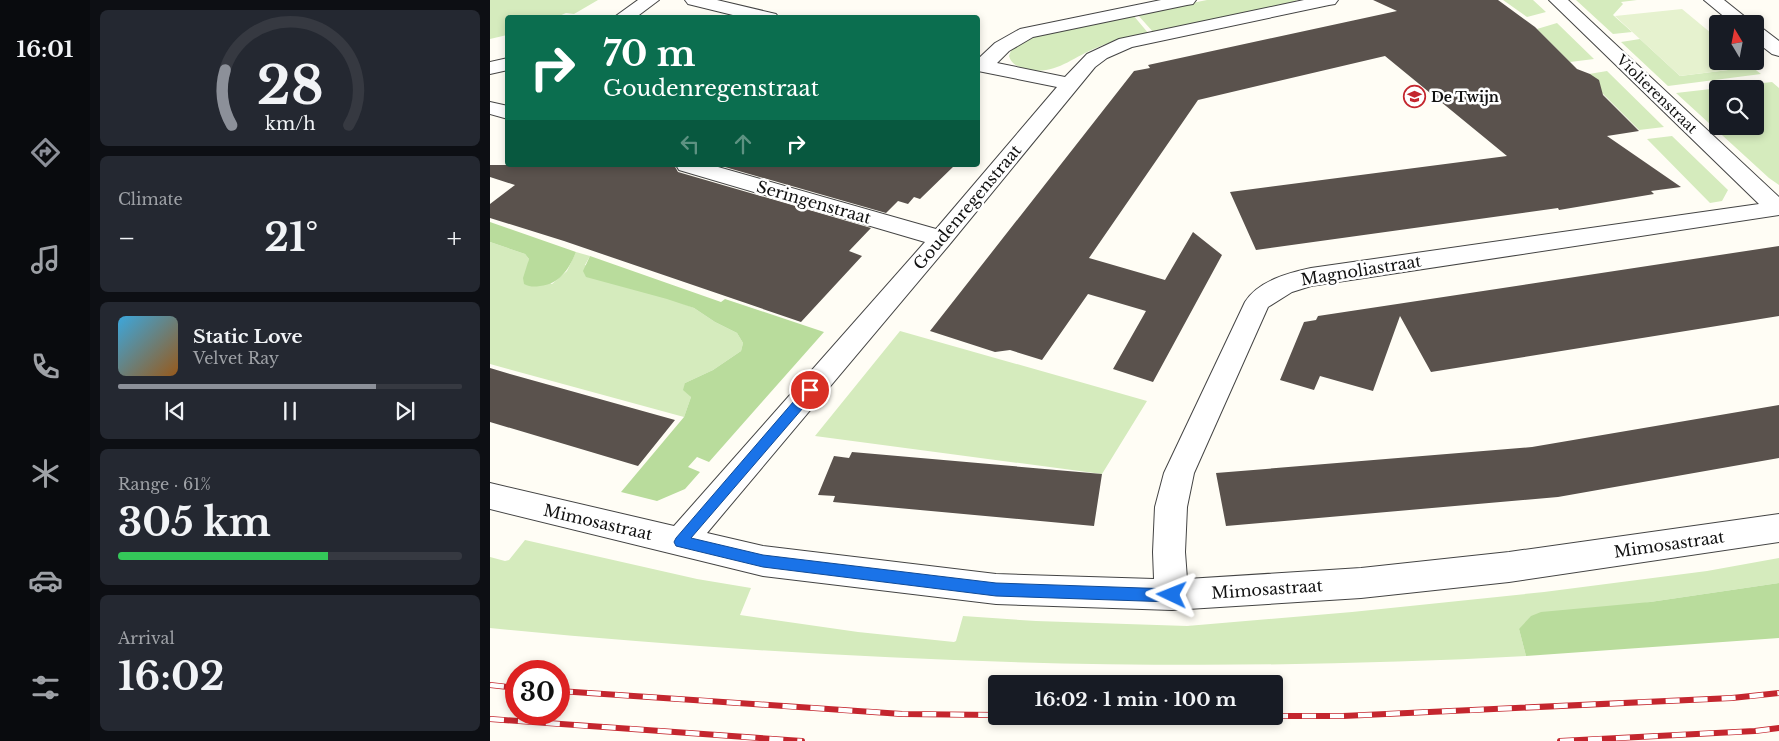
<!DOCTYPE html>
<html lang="en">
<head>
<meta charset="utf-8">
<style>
	:root { --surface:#171b24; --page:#242831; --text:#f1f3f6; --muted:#9ea1a6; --line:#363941; --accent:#8c9099 }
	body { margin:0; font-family:"Libre Baskerville",serif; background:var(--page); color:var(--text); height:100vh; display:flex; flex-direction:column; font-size:19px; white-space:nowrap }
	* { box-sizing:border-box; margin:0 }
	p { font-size:16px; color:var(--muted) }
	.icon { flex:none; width:28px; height:28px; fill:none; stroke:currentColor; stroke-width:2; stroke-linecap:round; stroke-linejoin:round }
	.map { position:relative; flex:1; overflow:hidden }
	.panel { display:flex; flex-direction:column; gap:10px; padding:10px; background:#0d0f14; width:400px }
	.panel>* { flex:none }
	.hud { position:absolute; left:15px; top:15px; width:475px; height:152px; border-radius:5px; box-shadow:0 2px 8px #0003; background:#0b6e4f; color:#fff; overflow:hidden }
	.needle { width:32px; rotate:350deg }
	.fabs { position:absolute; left:1219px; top:15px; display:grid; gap:10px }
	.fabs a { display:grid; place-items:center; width:55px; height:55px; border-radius:5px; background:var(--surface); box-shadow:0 2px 8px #0003; font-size:25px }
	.speed { position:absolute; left:15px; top:660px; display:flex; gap:10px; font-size:25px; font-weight:700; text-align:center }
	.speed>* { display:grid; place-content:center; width:65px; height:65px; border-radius:50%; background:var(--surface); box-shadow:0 2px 8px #0003; line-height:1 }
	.speed .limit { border:8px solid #d22; background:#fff; color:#111 }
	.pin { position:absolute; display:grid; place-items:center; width:42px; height:42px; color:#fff; margin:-21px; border:2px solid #fff; border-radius:50%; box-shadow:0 1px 5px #0007 }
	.me { position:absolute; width:55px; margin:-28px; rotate:272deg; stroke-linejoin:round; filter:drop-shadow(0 0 4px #0008) }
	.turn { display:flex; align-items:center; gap:18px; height:105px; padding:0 15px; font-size:22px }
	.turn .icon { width:65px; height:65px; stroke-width:2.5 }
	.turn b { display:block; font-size:35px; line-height:42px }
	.lanes { display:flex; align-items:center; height:48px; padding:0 15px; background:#0003; justify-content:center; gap:25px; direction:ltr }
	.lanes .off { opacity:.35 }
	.big { font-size:38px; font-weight:700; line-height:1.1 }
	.panel .widget { flex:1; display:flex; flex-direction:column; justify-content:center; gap:8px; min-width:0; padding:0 18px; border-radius:8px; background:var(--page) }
	.panel .dial { align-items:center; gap:0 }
	.dial svg { height:130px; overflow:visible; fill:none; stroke:var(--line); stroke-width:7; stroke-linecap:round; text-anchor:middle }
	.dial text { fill:var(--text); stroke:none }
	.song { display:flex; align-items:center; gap:15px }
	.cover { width:60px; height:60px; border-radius:8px; background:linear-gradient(135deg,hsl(200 70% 55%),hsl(30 70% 35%)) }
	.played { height:5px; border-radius:2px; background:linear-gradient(90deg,var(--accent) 75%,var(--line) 75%) }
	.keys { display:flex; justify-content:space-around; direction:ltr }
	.heat { display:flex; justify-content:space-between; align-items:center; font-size:28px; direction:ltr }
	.charge { height:8px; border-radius:4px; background:linear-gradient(90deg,#34c759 61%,var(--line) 0) }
	.trip { position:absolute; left:498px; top:675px; width:295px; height:50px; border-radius:5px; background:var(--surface); box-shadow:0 2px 8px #0003; font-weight:700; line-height:50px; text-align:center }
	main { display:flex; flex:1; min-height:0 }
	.tabs { display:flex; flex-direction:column; width:90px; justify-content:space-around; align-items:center; background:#090b0e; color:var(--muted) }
	.tabs .icon { width:35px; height:35px }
	.tabs .active { color:var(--accent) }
	.tabs b { font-size:22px; color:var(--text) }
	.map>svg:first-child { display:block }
	.green { fill:#d5ebbd; fill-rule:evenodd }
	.forest { fill:#b9dc9c }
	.pitch { fill:#e6f2cf }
	.building { fill:#5a524d }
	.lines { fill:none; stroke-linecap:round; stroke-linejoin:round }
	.minor-casing { stroke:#444; stroke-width:2 }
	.minor { fill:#fff; fill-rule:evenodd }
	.rail-casing { stroke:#c4262e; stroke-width:6 }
	.rail { stroke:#fff; stroke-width:4.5; stroke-dasharray:14; stroke-linecap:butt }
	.route { fill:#1a73e8; stroke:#114b97 }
	.labels { text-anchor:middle; stroke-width:5; stroke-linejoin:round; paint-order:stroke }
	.far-street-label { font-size:14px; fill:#111; stroke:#fff }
	.far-poi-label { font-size:14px; font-weight:bold; fill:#111; stroke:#fff; text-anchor:start }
	.street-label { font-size:16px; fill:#111; stroke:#fff }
</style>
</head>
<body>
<main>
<nav class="tabs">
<b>16:01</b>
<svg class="icon active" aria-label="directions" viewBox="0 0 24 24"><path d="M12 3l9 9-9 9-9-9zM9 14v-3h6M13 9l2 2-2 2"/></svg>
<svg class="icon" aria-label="music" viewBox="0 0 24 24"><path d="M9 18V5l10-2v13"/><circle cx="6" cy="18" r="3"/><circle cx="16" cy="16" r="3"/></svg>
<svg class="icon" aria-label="phone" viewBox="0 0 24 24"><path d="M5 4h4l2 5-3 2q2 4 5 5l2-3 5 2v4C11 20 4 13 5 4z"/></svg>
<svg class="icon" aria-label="climate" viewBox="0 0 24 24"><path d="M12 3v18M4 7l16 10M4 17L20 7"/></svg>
<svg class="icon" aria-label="car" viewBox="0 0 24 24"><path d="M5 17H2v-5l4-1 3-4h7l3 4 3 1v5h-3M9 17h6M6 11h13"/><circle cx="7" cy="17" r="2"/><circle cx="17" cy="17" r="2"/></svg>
<svg class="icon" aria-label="filters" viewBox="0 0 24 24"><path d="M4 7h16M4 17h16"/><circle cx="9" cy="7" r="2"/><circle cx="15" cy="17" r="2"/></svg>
</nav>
<section class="panel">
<div class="widget dial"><svg viewBox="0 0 100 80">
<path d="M14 69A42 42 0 1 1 86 69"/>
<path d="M14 69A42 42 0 0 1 10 35" stroke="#8c9099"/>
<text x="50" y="56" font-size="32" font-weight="700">28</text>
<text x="50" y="72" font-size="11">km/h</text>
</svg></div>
<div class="widget"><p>Climate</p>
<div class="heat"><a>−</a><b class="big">21°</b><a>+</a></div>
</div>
<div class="widget">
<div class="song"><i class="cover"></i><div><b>Static Love</b><p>Velvet Ray</p></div></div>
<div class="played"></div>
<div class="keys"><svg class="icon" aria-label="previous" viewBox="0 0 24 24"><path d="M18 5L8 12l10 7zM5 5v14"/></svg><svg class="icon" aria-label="pause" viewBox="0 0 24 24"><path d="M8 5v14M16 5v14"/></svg><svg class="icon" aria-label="next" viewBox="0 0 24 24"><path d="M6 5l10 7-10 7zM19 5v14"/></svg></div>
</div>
<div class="widget"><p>Range · 61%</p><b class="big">305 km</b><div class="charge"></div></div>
<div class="widget"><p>Arrival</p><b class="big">16:02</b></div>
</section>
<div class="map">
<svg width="1289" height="741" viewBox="0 0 1289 741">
	<rect width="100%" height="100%" fill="#fffdf5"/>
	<path class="green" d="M0,0H108L84,14L76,13L67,17L18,18L17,35L0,39Z
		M717,0H806L807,1L664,33L647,14Z
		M1013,0H1043L1056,12L1037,17Z
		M1086,0H1147L1131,2L1133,4L1123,15L1142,32L1123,34Z
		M643,15L659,34C641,38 623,40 606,48C581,58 562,78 533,68C526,66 521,63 519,56L522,48L534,39Z
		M1067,23L1104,59L1080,62L1047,29Z
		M1150,39L1190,76L1262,67L1271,74L1178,86L1131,42Z
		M1117,71L1174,127L1149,130L1111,92L1109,82L1099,74Z
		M1282,82L1289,88V185L1279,178L1186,93ZM1228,89H1265V126H1228Z
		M1182,136L1238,190L1232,201L1220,203L1157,139Z
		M0,242L35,254L39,259L37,270L62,284L77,271L86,252L100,256L95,265L204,308L225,322L247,333L253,343L251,351L223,370L195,383L201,397L194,417L0,364Z
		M410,331L657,401L612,474L325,436Z
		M35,540L207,579L261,588L250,615L368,632L464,642L466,641L473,616L546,621L697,626L862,612L1054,592L1217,571L1289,558V583L1160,602L1029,629L1036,656C690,675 344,662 0,628V557L15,561L19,560Z"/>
	<path class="forest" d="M0,222L86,252C79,269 70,284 50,286C44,287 40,287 34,284L33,278L39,259L35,254L0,242Z
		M100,256L231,302L235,299L334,332L219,462L207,457L198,467L210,472L195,489L167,501L131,492L194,417L201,397L193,390L195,383L223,370L251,351L253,343L247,333L225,322L204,308L177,299L96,277L93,271Z
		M1289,583V638L1036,656L1029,629L1041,616L1051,612L1160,602Z"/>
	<path class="pitch" d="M1192,9L1227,38L1228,61H1255L1262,67L1190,76L1125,16Z"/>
	<path class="building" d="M883,0H1008L1045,27L1087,69L1100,74L1109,80L1113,95L1149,131L1117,136L1191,187L1161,191L1164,194L1069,210L1068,208L766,250L740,192L1017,156L895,56L708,100L599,258L675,280L703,232L732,255L663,382L623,369L656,311L598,294L552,360L520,350L505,352L440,331L644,71L660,68L658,65L907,11Z
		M0,165H184L188,172L381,228L359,251L372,256L311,322L74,241L0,218V204L25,185L0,177Z
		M228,165H465L430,199L424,197L418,204L408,201L396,213Z
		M1289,246V316L941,372L910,316L883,391L830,376L824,390L790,380L814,322L826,320L828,316Z
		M0,368L20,374L185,420L148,466L0,422Z
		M1289,405V458L1068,497L736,526L726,473L1042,447Z
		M362,452L612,474L604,526L343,502L345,496L328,495L344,456L359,458Z"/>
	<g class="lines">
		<defs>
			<path id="minor" d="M148,0H169L145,18H123Z
				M195,0H227L286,14L289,18H255L198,4Z
				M671,0H706L703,4L697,5L543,37L519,51L507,63L575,77L597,54L629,39L814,0H848L845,4L839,5L642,47L617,58L605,67L459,245L217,533L273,546L506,574L664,579L663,552L665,507L674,473L755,302C768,281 798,273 821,268L1269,204L1059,0H1078L1289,197V215L821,286L802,292L778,307L704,473L697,507L695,552L697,579L871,568L1019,552L1289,514V542L1019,582L871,598L682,610L506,604L273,576L0,509V483L184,526L435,242L189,170L186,165H221L446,229L567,87L488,71V59L505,43L530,29Z
				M1214,0H1234L1264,24H1243Z
				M1265,26L1272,28L1289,41V56L1282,54L1265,41Z
				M18,58V70L0,74V62Z
				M0,102L18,106V119L0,114Z"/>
		</defs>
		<use href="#minor" class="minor-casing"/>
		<use href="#minor" class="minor"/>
		<defs>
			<path id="rail" d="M0,685L26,688
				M69,691L412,714L506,715
				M784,716H853L1242,698L1289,693
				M0,719L312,741
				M1070,741L1265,731L1289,728"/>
		</defs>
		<use href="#rail" class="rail-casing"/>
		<use href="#rail" class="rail"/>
	</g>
	<path class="route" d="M320,386L326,390L325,394L201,538L273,555L506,583L682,589L687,591L689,595L687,600L682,602L506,596L273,567L186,546L184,542L186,538L316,387Z"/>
	<defs>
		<symbol id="school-ring" viewBox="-11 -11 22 22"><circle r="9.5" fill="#fff" stroke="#c4262e" stroke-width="1.5"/><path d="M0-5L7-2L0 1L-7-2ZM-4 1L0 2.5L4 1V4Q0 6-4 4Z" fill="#c4262e"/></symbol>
	</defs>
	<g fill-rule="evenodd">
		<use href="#school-ring" x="912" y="84" width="25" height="25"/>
	</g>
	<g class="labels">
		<g class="far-street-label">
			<text transform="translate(1167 94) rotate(44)" y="5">Violierenstraat</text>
		</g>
		<g class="far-poi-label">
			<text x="941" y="102">De Twijn</text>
		</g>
		<g class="street-label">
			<text transform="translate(324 202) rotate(16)" y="6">Seringenstraat</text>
			<text transform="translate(477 207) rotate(-50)" y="6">Goudenregenstraat</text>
			<text transform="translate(871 270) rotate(-9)" y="6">Magnoliastraat</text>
			<text transform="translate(108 522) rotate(13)" y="6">Mimosastraat</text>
			<text transform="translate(1179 544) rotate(-8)" y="6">Mimosastraat</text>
			<text transform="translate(777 589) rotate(-4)" y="6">Mimosastraat</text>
		</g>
	</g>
</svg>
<div class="fabs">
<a><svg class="needle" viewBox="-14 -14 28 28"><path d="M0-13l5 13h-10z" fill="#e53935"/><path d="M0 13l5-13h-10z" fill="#9ea1a6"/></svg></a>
<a><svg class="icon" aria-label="search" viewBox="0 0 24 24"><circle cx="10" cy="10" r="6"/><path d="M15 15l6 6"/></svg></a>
</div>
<div class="speed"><div class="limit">30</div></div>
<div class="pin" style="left:320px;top:390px;background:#d93025"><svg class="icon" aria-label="arrive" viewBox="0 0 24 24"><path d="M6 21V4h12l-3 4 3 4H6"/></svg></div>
<svg class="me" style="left:682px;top:595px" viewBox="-20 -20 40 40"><path d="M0-17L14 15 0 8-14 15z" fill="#1a73e8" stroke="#fff" stroke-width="4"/></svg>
<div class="trip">16:02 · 1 min · 100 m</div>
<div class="hud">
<div class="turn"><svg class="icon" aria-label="right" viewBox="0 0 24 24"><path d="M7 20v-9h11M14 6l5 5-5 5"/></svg><div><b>70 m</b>Goudenregenstraat</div></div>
<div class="lanes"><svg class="icon off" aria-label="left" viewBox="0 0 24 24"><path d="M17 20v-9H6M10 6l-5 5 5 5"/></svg><svg class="icon off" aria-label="ahead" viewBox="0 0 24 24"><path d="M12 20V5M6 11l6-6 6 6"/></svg><svg class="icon" aria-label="right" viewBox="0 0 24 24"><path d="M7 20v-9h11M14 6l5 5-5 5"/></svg></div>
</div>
</div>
</main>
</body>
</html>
